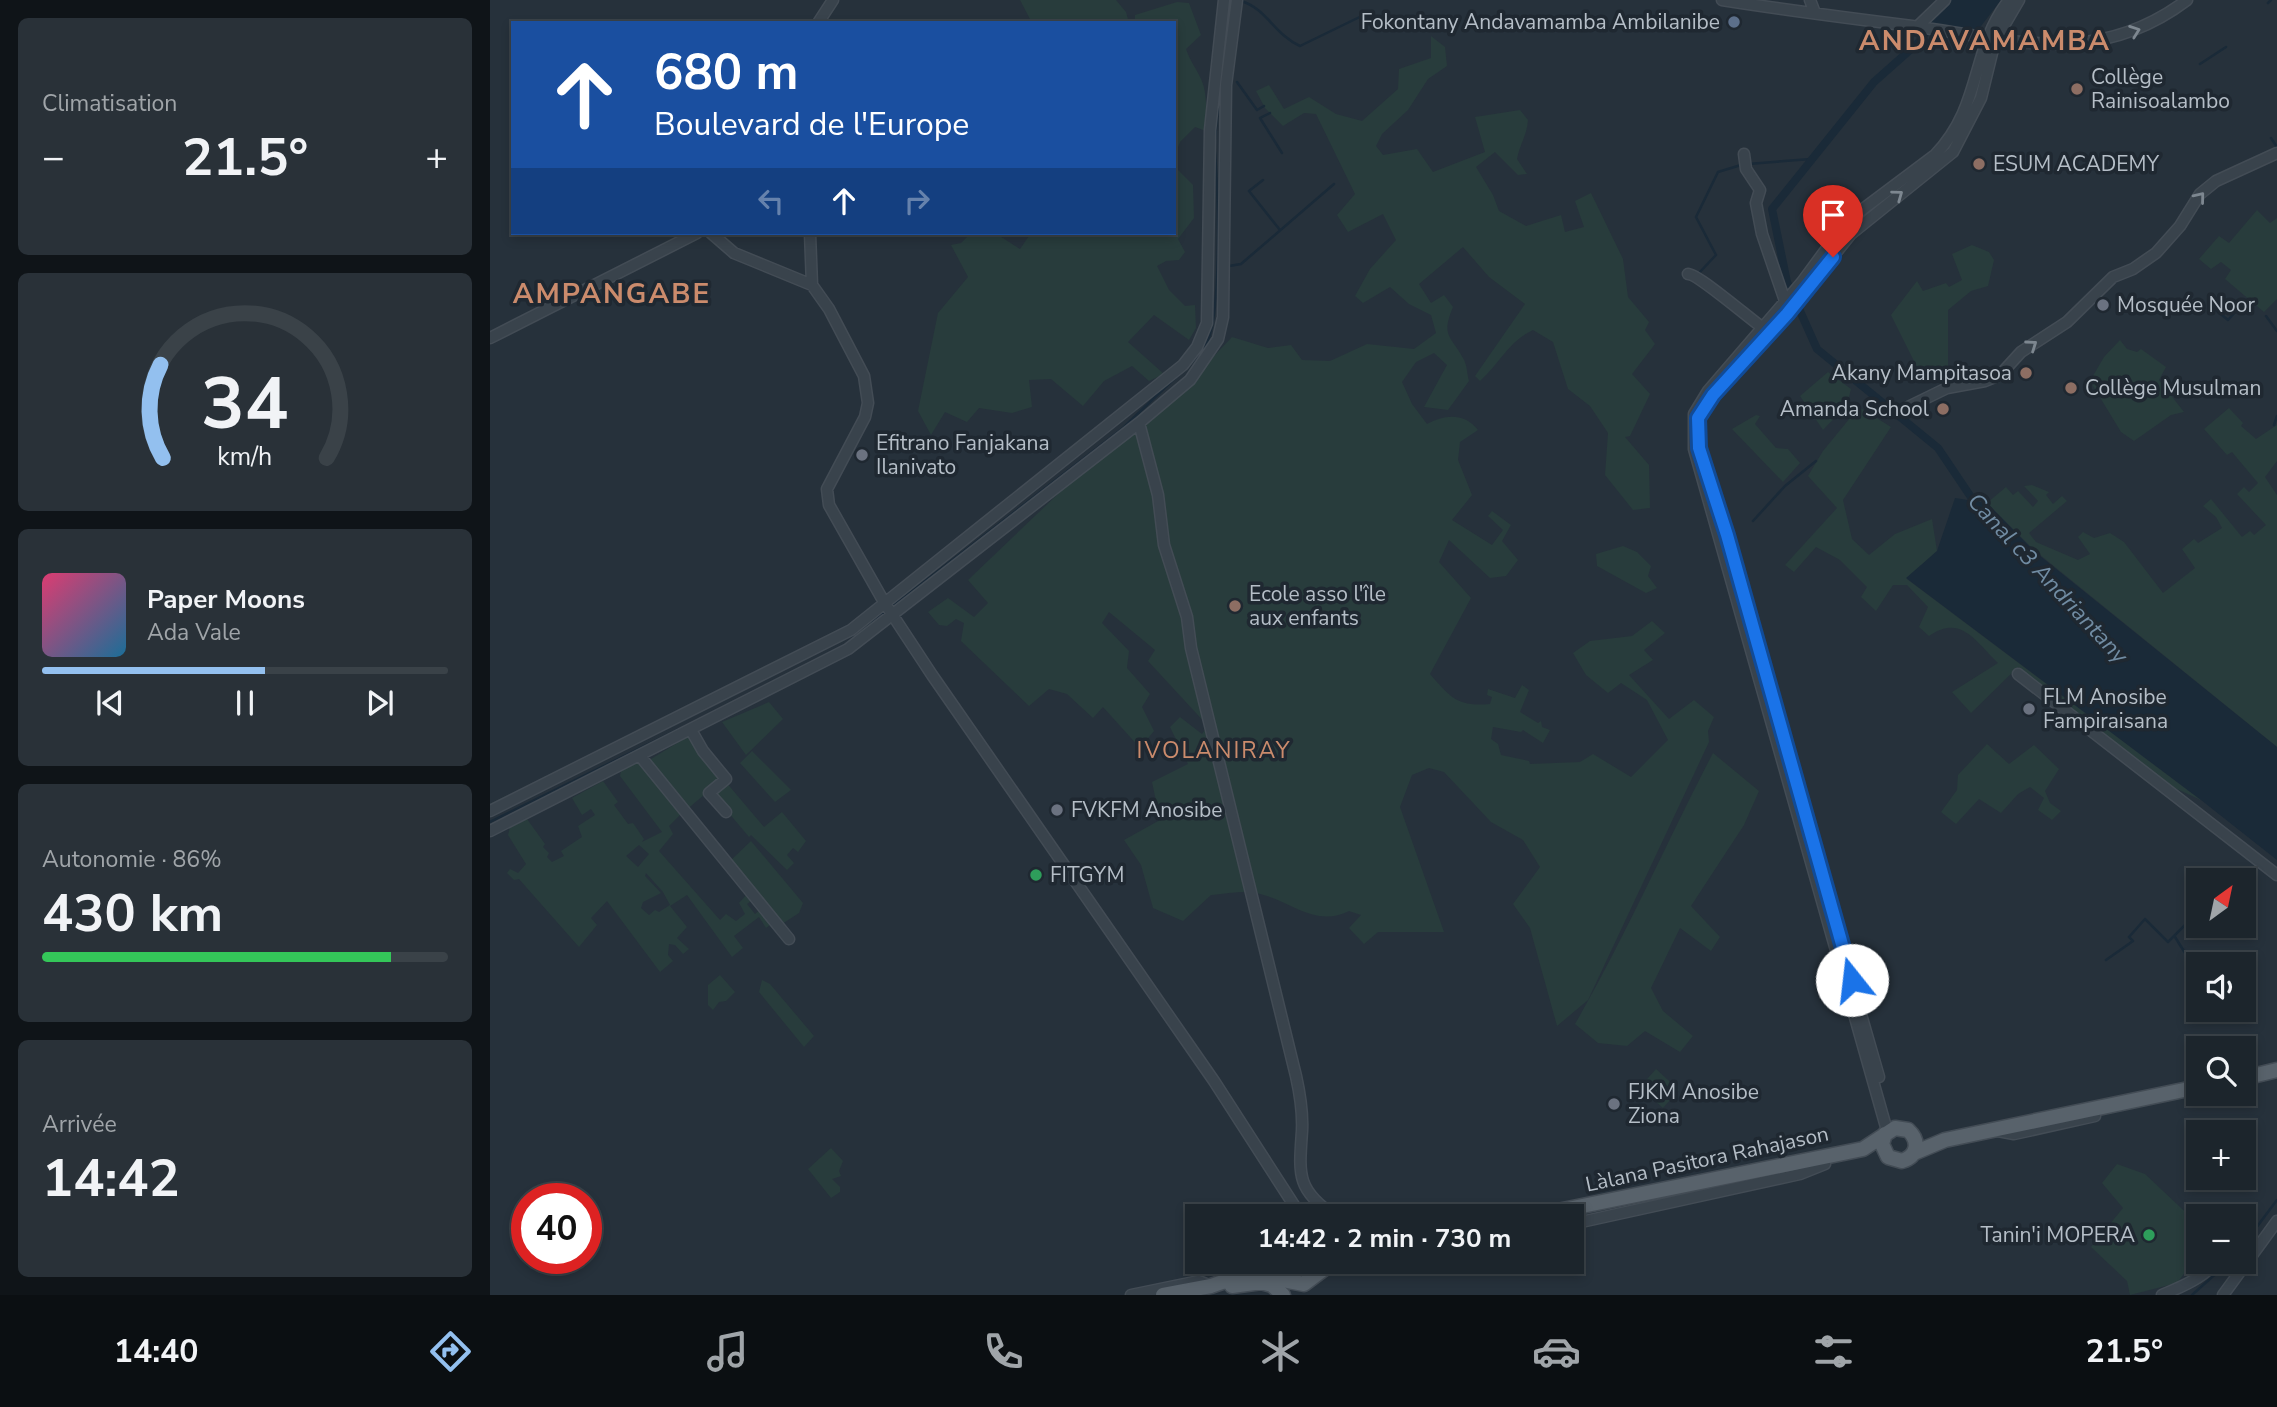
<!DOCTYPE html>
<html lang="fr">
<head>
<meta charset="utf-8">
<style>
	:root { --surface:#1c252c; --page:#293138; --text:#f1f3f6; --muted:#a0a5a9; --line:#3a4248; --accent:#93c0ef }
	body { margin:0; font-family:"Nunito Sans",sans-serif; background:var(--page); color:var(--text); height:100vh; display:flex; flex-direction:column; font-size:26px; white-space:nowrap }
	* { box-sizing:border-box; margin:0 }
	p { font-size:23px; color:var(--muted) }
	.icon { flex:none; width:38px; height:38px; fill:none; stroke:currentColor; stroke-width:2; stroke-linecap:round; stroke-linejoin:round }
	.map { position:relative; flex:1; overflow:hidden }
	.sheet { display:flex; flex-direction:column; gap:18px; padding:18px; background:#0f1418; width:490px }
	.sheet>* { flex:none }
	.top-card { position:absolute; left:21px; top:21px; width:665px; height:214px; border-radius:0px; box-shadow:0 4px 10px #0003,0 0 0 2px var(--line); background:#1a4fa0; color:#fff; overflow:hidden }
	.needle { width:46px; rotate:33deg }
	.tools { position:absolute; left:1696px; top:868px; display:grid; gap:14px }
	.tools a { display:grid; place-items:center; width:70px; height:70px; border-radius:0px; background:var(--surface); box-shadow:0 4px 10px #0003,0 0 0 2px var(--line); font-size:35px }
	.speed { position:absolute; left:21px; top:1183px; display:flex; gap:14px; font-size:35px; font-weight:700; text-align:center }
	.speed>* { display:grid; place-content:center; width:91px; height:91px; border-radius:50%; background:var(--surface); box-shadow:0 4px 10px #0003,0 0 0 2px var(--line); line-height:1 }
	.speed .limit { border:10px solid #d22; background:#fff; color:#111 }
	.pin { position:absolute; display:grid; place-items:center; width:60px; height:60px; color:#fff; margin:-72px -30px; border-radius:50% 50% 50% 0; rotate:-45deg; box-shadow:0 0 7px #0007 }
	.pin .icon { rotate:45deg }
	.me { position:absolute; width:77px; margin:-38px; rotate:344deg; stroke-linejoin:round; filter:drop-shadow(0 0 5px #0008) }
	.turn { display:flex; align-items:center; gap:24px; height:147px; padding:0 28px; font-size:32px }
	.turn .icon { width:91px; height:91px; stroke-width:2.5 }
	.turn b { display:block; font-size:49px; line-height:60px }
	.lanes { display:flex; align-items:center; height:66px; padding:0 28px; background:#0003; justify-content:center; gap:35px; direction:ltr }
	.lanes .off { opacity:.35 }
	.big { font-size:52px; font-weight:700; line-height:1.1 }
	.sheet .tile { flex:1; display:flex; flex-direction:column; justify-content:center; gap:10px; min-width:0; padding:0 24px; border-radius:10px; background:var(--page) }
	.sheet .dial { align-items:center; gap:0 }
	.dial svg { height:182px; overflow:visible; fill:none; stroke:var(--line); stroke-width:7; stroke-linecap:round; text-anchor:middle }
	.dial text { fill:var(--text); stroke:none }
	.song { display:flex; align-items:center; gap:21px }
	.cover { width:84px; height:84px; border-radius:10px; background:linear-gradient(135deg,hsl(340 70% 55%),hsl(200 70% 35%)) }
	.played { height:7px; border-radius:4px; background:linear-gradient(90deg,var(--accent) 55%,var(--line) 55%) }
	.keys { display:flex; justify-content:space-around; direction:ltr }
	.heat { display:flex; justify-content:space-between; align-items:center; font-size:38px; direction:ltr }
	.charge { height:10px; border-radius:5px; background:linear-gradient(90deg,#34c759 86%,var(--line) 0) }
	.trip { position:absolute; left:695px; top:1204px; width:399px; height:70px; border-radius:0px; background:var(--surface); box-shadow:0 4px 10px #0003,0 0 0 2px var(--line); font-weight:700; line-height:70px; text-align:center }
	.tab-bar { display:flex; height:112px; justify-content:space-around; align-items:center; background:#0b0f12; color:var(--muted) }
	.tab-bar .icon { width:49px; height:49px }
	.tab-bar .on { color:var(--accent) }
	.tab-bar b { font-size:32px; color:var(--text) }
	main { display:flex; flex:1; min-height:0 }
	.map>svg:first-child { display:block }
	.green { fill:#283c3c; fill-rule:evenodd }
	.water { fill:#1a2a38 }
	.lines { fill:none; stroke-linecap:round; stroke-linejoin:round }
	.stream { stroke:#1a2a38; stroke-width:2.5 }
	.canal { stroke:#1a2a38; stroke-width:8 }
	.minor-casing { stroke:#434c55; stroke-width:13 }
	.major-casing { stroke:#434c55; stroke-width:17 }
	.minor { stroke:#39434c; stroke-width:10 }
	.major { stroke:#58626b; stroke-width:14 }
	.oneway { stroke:#7d8790 }
	.route-casing { stroke:#114b97; stroke-width:18 }
	.route { stroke:#1a73e8; stroke-width:12 }
	.service-dot { fill:#5c6f8a; stroke:#1f2831; stroke-width:2.5 }
	.education-dot { fill:#8d6e63; stroke:#1f2831; stroke-width:2.5 }
	.worship-dot { fill:#6b7280; stroke:#1f2831; stroke-width:2.5 }
	.leisure-dot { fill:#2e9e5b; stroke:#1f2831; stroke-width:2.5 }
	.labels { text-anchor:middle; stroke-width:7; stroke-linejoin:round; paint-order:stroke }
	.poi-label { font-size:21px; fill:#b5bec7; stroke:#1f2831; text-anchor:start }
	.street-label { font-size:21px; fill:#b5bec7; stroke:#1f2831 }
	.water-label { font-size:23px; font-style:italic; fill:#718ca3; stroke:#1f2831 }
	.neighbourhood-label { font-size:23px; letter-spacing:2px; fill:#cb8b6c; stroke:#1f2831 }
	.district-label { font-size:28px; font-weight:bold; letter-spacing:2px; fill:#cb8b6c; stroke:#1f2831 }
</style>
</head>
<body>
<main>
<section class="sheet">
<div class="tile"><p>Climatisation</p>
<div class="heat"><a>−</a><b class="big">21.5°</b><a>+</a></div>
</div>
<div class="tile dial"><svg viewBox="0 0 100 80">
<path d="M14 69A42 42 0 1 1 86 69"/>
<path d="M14 69A42 42 0 0 1 13 28" stroke="#93c0ef"/>
<text x="50" y="56" font-size="32" font-weight="700">34</text>
<text x="50" y="72" font-size="11">km/h</text>
</svg></div>
<div class="tile">
<div class="song"><i class="cover"></i><div><b>Paper Moons</b><p>Ada Vale</p></div></div>
<div class="played"></div>
<div class="keys"><svg class="icon" aria-label="previous" viewBox="0 0 24 24"><path d="M18 5L8 12l10 7zM5 5v14"/></svg><svg class="icon" aria-label="pause" viewBox="0 0 24 24"><path d="M8 5v14M16 5v14"/></svg><svg class="icon" aria-label="next" viewBox="0 0 24 24"><path d="M6 5l10 7-10 7zM19 5v14"/></svg></div>
</div>
<div class="tile"><p>Autonomie · 86%</p><b class="big">430 km</b><div class="charge"></div></div>
<div class="tile"><p>Arrivée</p><b class="big">14:42</b></div>
</section>
<div class="map">
<svg width="1787" height="1295" viewBox="0 0 1787 1295">
	<rect width="100%" height="100%" fill="#26313b"/>
	<path class="green" d="M530,0H626L636,12L639,23H542Z
		M687,2L699,3L711,35L696,49C700,61 706,68 711,79C718,94 716,115 716,131L705,127L690,142L684,158V23H645V15Z
		M941,36L955,47L957,66L938,79L918,110L892,134L886,146L893,155L927,149L943,172L995,152L985,117L1030,110L1038,120C1037,135 1030,144 1027,159L1037,174L1028,175L1005,152L986,167L1003,195L1009,211L1036,226L1071,215L1075,232L1094,227L1085,201L1101,193L1133,259L1138,297L1159,322L1155,330L1165,344L1142,374L1160,394L1140,436L1135,437L1159,465L1160,508L1143,510L1115,475L1118,433L1100,406L1078,389L1063,342L1043,330C1019,341 1010,363 990,381L985,376L1035,304L999,277L973,247L929,284L941,303L954,295L963,307C951,336 960,335 973,358C977,364 977,374 979,381L958,410L934,407L957,365L944,353L926,362L912,382L922,404L937,424C955,414 975,413 988,430L970,442L968,460L982,495L962,520L1002,545L1013,530L998,516L1002,511L1021,525L1012,541L1028,560L1016,576L1000,578L959,540L949,562L981,598L940,674C960,697 967,707 1000,704L1002,697L997,695L998,689L1025,698L1032,685L1039,690L1030,712L1048,723L1051,721L1052,727L1060,730L1053,743L1033,730L1031,732L1003,727L1001,739L1008,744L1011,755L1039,761L1040,764L1090,762L1103,754L1141,777L1178,740L1157,700L1131,683L1118,693L1096,675L1083,653L1100,641L1142,636L1162,621L1175,633L1154,650L1163,660L1139,675L1179,719L1204,700L1224,717L1218,731L1219,742L1098,1000L1067,1026L1040,928L1023,904L1050,867L1033,840L1001,822L954,772L939,768L922,775L910,807L954,932H888L874,944L859,928L871,915L859,911C824,929 798,898 765,893C752,890 734,894 721,895L693,921L663,908L651,865L634,840L670,820L662,782L698,764L680,727L690,717L712,734L718,726L658,661L665,650L619,612L612,623L639,651L637,668L660,694L652,707L664,731L650,748L613,707L603,718L577,694L559,689L539,706L471,641L474,623L466,619L457,626L449,625L438,612L458,598L484,617L498,603L478,580L591,472L689,393L742,337L778,348L801,345L812,360L840,361L877,344L924,349L946,333L941,315L919,304L900,287L873,303L865,296L880,269L906,240L893,214L858,232L847,215L865,194L826,114L814,113L793,126L775,108L766,91L779,85L794,109L819,97L846,114L872,121L908,89L909,69L941,58Z
		M684,166L703,185L704,218L688,239L695,252L689,260L676,261L667,266L679,290L695,306L705,305L706,328L699,340L664,315L638,342L674,374L659,381L642,366L614,381L593,406L561,379L539,380L542,407L522,413L489,408L477,422L455,412L441,435L428,411L448,313L478,277L461,245L471,243L481,233H505L530,249L541,233H684Z
		M1767,210L1780,223L1787,218V299L1774,312L1735,279L1741,270L1731,262L1721,269L1709,259L1729,236L1739,243Z
		M1482,245L1499,252L1504,260L1498,286L1481,291L1458,310V366L1428,369L1401,315L1427,281L1433,291L1456,283L1459,287L1472,280L1462,254Z
		M1630,340L1637,349L1647,352L1651,349L1676,367L1669,380L1694,412L1681,415L1644,441L1631,432L1600,381L1614,357Z
		M1338,372L1361,389L1357,405L1333,430L1310,396Z
		M1369,407L1401,427L1353,500L1362,539L1379,555L1405,534L1442,519L1447,551L1417,579L1711,800L1676,784L1528,667L1481,713L1462,692L1508,663C1485,641 1471,614 1439,636L1429,627L1438,607L1417,585H1403L1386,611L1371,597L1377,587L1350,560L1326,547L1304,572L1295,565L1347,508L1318,476L1333,451Z
		M1739,408L1753,423L1751,426L1766,439L1787,425V461L1775,477L1787,495V747L1544,550L1497,503L1516,487L1523,495L1528,491L1543,507L1548,501L1534,486L1542,485L1559,492L1556,495L1563,504L1572,496L1577,501L1539,533L1546,542L1588,560L1600,554L1588,537L1593,532L1604,538L1620,533L1634,542L1673,593L1705,568L1692,549L1704,539L1708,543L1732,528L1726,517L1713,506L1721,499L1752,537L1760,531L1764,535L1776,525L1747,494L1754,487L1759,492L1768,483L1742,452L1737,455L1714,429Z
		M1266,415L1270,416L1265,424L1286,448L1298,449L1310,463L1293,482L1242,429Z
		M1133,546L1147,552L1161,566L1158,576L1167,588L1156,593L1107,566L1106,554Z
		M279,702L293,719L256,755L232,722Z
		M202,734L234,778L195,811L156,762Z
		M1497,744L1519,764L1544,745L1569,769L1555,791L1560,803L1571,811L1562,820L1548,810L1554,798L1540,787L1528,794L1511,813L1489,799L1466,824L1451,812L1467,790L1468,775Z
		M262,751L301,790L285,802L250,763Z
		M1223,753L1269,791L1254,825L1201,906L1230,937L1221,951L1190,928L1161,988L1173,1011L1203,1036L1190,1052L1155,1031L1137,1046L1108,1043L1085,1024C1136,936 1176,843 1223,753Z
		M149,762L191,814L179,826L183,834L169,851L230,920L236,914L246,921L255,914L249,903L258,893L264,899L257,904L265,914L272,908L284,922L276,928L269,917L244,936L253,948L242,957L197,895L180,906L197,927L187,938L199,949L193,954L185,945L179,944L178,955L183,961L170,972L117,901L101,918L107,925L89,947L29,879L24,880L17,873L20,869L28,873L36,864L18,835L20,827L37,819L55,844L53,847L59,853L57,857L62,862L74,856L71,851L92,837L88,826L105,815L101,809L92,815L82,798L113,781L128,802L124,805L138,824L143,823L154,839L152,842L172,832L130,776L131,771ZM149,845L159,854L148,867L136,856ZM156,873L173,892L180,905L169,912L165,910L159,915L151,908L153,902L171,893L155,876Z
		M235,781L274,827L292,812L316,841L308,852L303,848L297,855L304,863L297,870L261,835L259,837L222,793Z
		M261,841L313,903L309,913L289,926L238,863Z
		M230,975L245,992L236,1001L229,1002L223,1010L218,1005V985Z
		M272,980L280,984L324,1036L314,1047L269,992Z
		M1166,1069L1189,1090L1173,1108L1150,1087Z
		M341,1148L353,1161L349,1171L351,1176L342,1179L350,1187V1192L341,1198L318,1169Z
		M1627,1164L1655,1174L1708,1224V1255L1687,1283L1640,1295L1637,1281L1601,1247L1633,1208L1612,1183Z"/>
	<path class="water" d="M1459,0H1511L1488,30L1440,24Z
		M1465,498L1497,503L1544,551L1787,747V860L1711,800L1416,578L1447,551Z"/>
	<g class="lines">
		<path class="stream" d="M751,1C776,8 785,35 810,46L882,11
			M1778,3L1781,0
			M1710,64L1736,47
			M732,66L740,0
			M747,82L767,110L774,106
			M780,113L770,118L792,153
			M1781,138L1787,147
			M725,139L728,108
			M1258,164L1321,159
			M773,180L759,191L790,230
			M739,266L751,264L844,184
			M1208,274L1226,255L1206,217L1228,172L1251,165
			M1722,307L1738,320L1756,300
			M1776,316L1787,331
			M701,363C705,358 711,353 715,347C733,315 728,192 725,153
			M1784,425L1787,416
			M1263,521L1295,486L1326,461
			M403,606L632,429L688,375
			M373,631L397,610
			M0,822L189,729
			M1685,937L1697,956L1708,965
			M1616,960L1643,941L1639,937L1655,919L1678,942L1695,925
			M1714,964L1722,955
			M1754,1244L1787,1200
			M1702,1295L1739,1262"/>
		<path class="canal" d="M1439,27L1429,42L1384,82L1282,209L1297,282L1327,349L1448,448L1489,509"/>
		<defs>
			<path id="minor" d="M1232,0C1295,10 1358,18 1422,26C1523,40 1607,68 1697,0
				M1320,0L1325,13
				M328,23L343,0
				M1427,27L1455,0
				M1254,154L1256,169L1270,190L1266,203L1272,234L1295,301
				M221,233L244,253L322,285L339,309L374,376L378,403L375,417L337,489L339,505L394,602L442,675L724,1081L811,1216
				M320,233L322,285
				M1198,274C1208,274 1260,319 1273,328
				M0,338L207,233
				M1241,375L1299,311L1361,234L1463,152L1491,98L1505,41L1529,0
				M1418,407L1457,388L1495,381L1510,375L1531,352L1577,322L1623,277L1643,269L1666,253L1690,226L1710,194L1726,181L1787,153
				M649,423L668,495L674,545L697,617L701,648L806,1076C810,1094 813,1112 812,1131C809,1174 806,1190 845,1216
				M1224,497L1282,696
				M1528,674L1787,875
				M201,730L213,751L236,779L219,793L236,812
				M150,756L299,939
				M0,811L361,630L693,365L707,347L717,323L720,130L734,0
				M0,831L358,649L649,423L700,380L728,339L733,317L736,85L747,0
				M1349,938L1389,1077
				M1508,1131L1524,1134L1605,1116
				M1395,1134L1396,1127L1204,449V414L1218,391L1312,282L1357,221L1445,155C1493,105 1480,50 1519,0
				M1014,1216L1051,1209
				M1082,1224L1310,1174L1335,1164
				M1754,1226L1756,1222
				M641,1295L709,1281L721,1286
				M1672,1295C1691,1287 1713,1278 1726,1262
				M1733,1295L1787,1221"/>
			<path id="major" d="M1754,1078L1787,1070
				M1424,1153L1455,1140L1708,1087
				M1043,1216L1373,1149L1405,1128L1418,1130C1430,1141 1428,1156 1412,1161L1398,1157L1392,1144L1395,1134
				M791,1271L798,1281L814,1284L838,1266L853,1262
				M771,1282L782,1285L793,1295
				M742,1286L795,1279
				M673,1295L721,1286L789,1262"/>
		</defs>
		<use href="#minor" class="minor-casing"/>
		<use href="#major" class="major-casing"/>
		<use href="#minor" class="minor"/>
		<use href="#major" class="major"/>
	</g>
	<defs><path id="oneway-chevron" d="M-2-3.5L2.5 0L-2 3.5" fill="none" stroke-width="1.6" stroke-linecap="round" stroke-linejoin="round" transform="scale(1.75)"/></defs>
	<g class="oneway">
		<use href="#oneway-chevron" transform="translate(1645 31) rotate(-20)"/>
		<use href="#oneway-chevron" transform="translate(1408 195) rotate(-36)"/>
		<use href="#oneway-chevron" transform="translate(1710 197) rotate(-51)"/>
		<use href="#oneway-chevron" transform="translate(1542 345) rotate(-35)"/>
	</g>
	<g class="lines">
		<defs>
			<path id="route" d="M1343,257L1297,314L1223,395L1208,418L1209,448L1237,535L1362,980"/>
		</defs>
		<use href="#route" class="route-casing"/>
		<use href="#route" class="route"/>
	</g>
	<circle class="service-dot" cx="1244" cy="22" r="7"/>
	<g class="education-dot">
		<circle cx="1587" cy="89" r="7"/>
		<circle cx="1489" cy="164" r="7"/>
		<circle cx="1536" cy="373" r="7"/>
		<circle cx="1581" cy="388" r="7"/>
		<circle cx="1453" cy="409" r="7"/>
		<circle cx="745" cy="606" r="7"/>
	</g>
	<g class="worship-dot">
		<circle cx="1613" cy="305" r="7"/>
		<circle cx="372" cy="455" r="7"/>
		<circle cx="1539" cy="709" r="7"/>
		<circle cx="567" cy="810" r="7"/>
		<circle cx="1124" cy="1104" r="7"/>
	</g>
	<g class="leisure-dot">
		<circle cx="546" cy="875" r="7"/>
		<circle cx="1659" cy="1235" r="7"/>
	</g>
	<g class="labels">
		<g class="poi-label">
			<text x="1230" y="29" text-anchor="end">Fokontany Andavamamba Ambilanibe</text>
			<text x="1601" y="84">Collège<tspan x="1601" dy="24">Rainisoalambo</tspan></text>
			<text x="1503" y="171">ESUM ACADEMY</text>
			<text x="1627" y="312">Mosquée Noor</text>
			<text x="1522" y="380" text-anchor="end">Akany Mampitasoa</text>
			<text x="1595" y="395">Collège Musulman</text>
			<text x="1439" y="416" text-anchor="end">Amanda School</text>
			<text x="386" y="450">Efitrano Fanjakana<tspan x="386" dy="24">Ilanivato</tspan></text>
			<text x="759" y="601">Ecole asso l'île<tspan x="759" dy="24">aux enfants</tspan></text>
			<text x="1553" y="704">FLM Anosibe<tspan x="1553" dy="24">Fampiraisana</tspan></text>
			<text x="581" y="817">FVKFM Anosibe</text>
			<text x="560" y="882">FITGYM</text>
			<text x="1138" y="1099">FJKM Anosibe<tspan x="1138" dy="24">Ziona</tspan></text>
			<text x="1645" y="1242" text-anchor="end">Tanin'i MOPERA</text>
		</g>
		<g class="street-label">
			<text transform="translate(1217 1159) rotate(-12)" y="7">Làlana Pasitora Rahajason</text>
		</g>
		<g class="water-label">
			<text transform="translate(1558 578) rotate(47)" y="8">Canal c3 Andriantany</text>
		</g>
		<g class="neighbourhood-label">
			<text x="724" y="758">IVOLANIRAY</text>
		</g>
		<g class="district-label">
			<text x="1495" y="50">ANDAVAMAMBA</text>
			<text x="122" y="303">AMPANGABE</text>
		</g>
	</g>
</svg>
<div class="tools">
<a><svg class="needle" viewBox="-14 -14 28 28"><path d="M0-13l5 13h-10z" fill="#e53935"/><path d="M0 13l5-13h-10z" fill="#a0a5a9"/></svg></a>
<a><svg class="icon" aria-label="sound" viewBox="0 0 24 24"><path d="M4 9h4l5-4v14l-5-4H4zM17 9q2 3 0 6"/></svg></a>
<a><svg class="icon" aria-label="search" viewBox="0 0 24 24"><circle cx="10" cy="10" r="6"/><path d="M15 15l6 6"/></svg></a>
<a>+</a>
<a>−</a>
</div>
<div class="speed"><div class="limit">40</div></div>
<div class="pin" style="left:1343px;top:257px;background:#d93025"><svg class="icon" aria-label="arrive" viewBox="0 0 24 24"><path d="M6 21V4h12l-3 4 3 4H6"/></svg></div>
<svg class="me" style="left:1362px;top:980px" viewBox="-20 -20 40 40"><circle r="19" fill="#fff"/><path d="M0-13L10 11 0 6-10 11z" fill="#1a73e8"/></svg>
<div class="trip">14:42 · 2 min · 730 m</div>
<div class="top-card">
<div class="turn"><svg class="icon" aria-label="ahead" viewBox="0 0 24 24"><path d="M12 20V5M6 11l6-6 6 6"/></svg><div><b>680 m</b>Boulevard de l'Europe</div></div>
<div class="lanes"><svg class="icon off" aria-label="left" viewBox="0 0 24 24"><path d="M17 20v-9H6M10 6l-5 5 5 5"/></svg><svg class="icon" aria-label="ahead" viewBox="0 0 24 24"><path d="M12 20V5M6 11l6-6 6 6"/></svg><svg class="icon off" aria-label="right" viewBox="0 0 24 24"><path d="M7 20v-9h11M14 6l5 5-5 5"/></svg></div>
</div>
</div>
</main>
<nav class="tab-bar">
<b>14:40</b>
<svg class="icon on" aria-label="directions" viewBox="0 0 24 24"><path d="M12 3l9 9-9 9-9-9zM9 14v-3h6M13 9l2 2-2 2"/></svg>
<svg class="icon" aria-label="music" viewBox="0 0 24 24"><path d="M9 18V5l10-2v13"/><circle cx="6" cy="18" r="3"/><circle cx="16" cy="16" r="3"/></svg>
<svg class="icon" aria-label="phone" viewBox="0 0 24 24"><path d="M5 4h4l2 5-3 2q2 4 5 5l2-3 5 2v4C11 20 4 13 5 4z"/></svg>
<svg class="icon" aria-label="climate" viewBox="0 0 24 24"><path d="M12 3v18M4 7l16 10M4 17L20 7"/></svg>
<svg class="icon" aria-label="car" viewBox="0 0 24 24"><path d="M5 17H2v-5l4-1 3-4h7l3 4 3 1v5h-3M9 17h6M6 11h13"/><circle cx="7" cy="17" r="2"/><circle cx="17" cy="17" r="2"/></svg>
<svg class="icon" aria-label="filters" viewBox="0 0 24 24"><path d="M4 7h16M4 17h16"/><circle cx="9" cy="7" r="2"/><circle cx="15" cy="17" r="2"/></svg>
<b>21.5°</b>
</nav>
</body>
</html>
